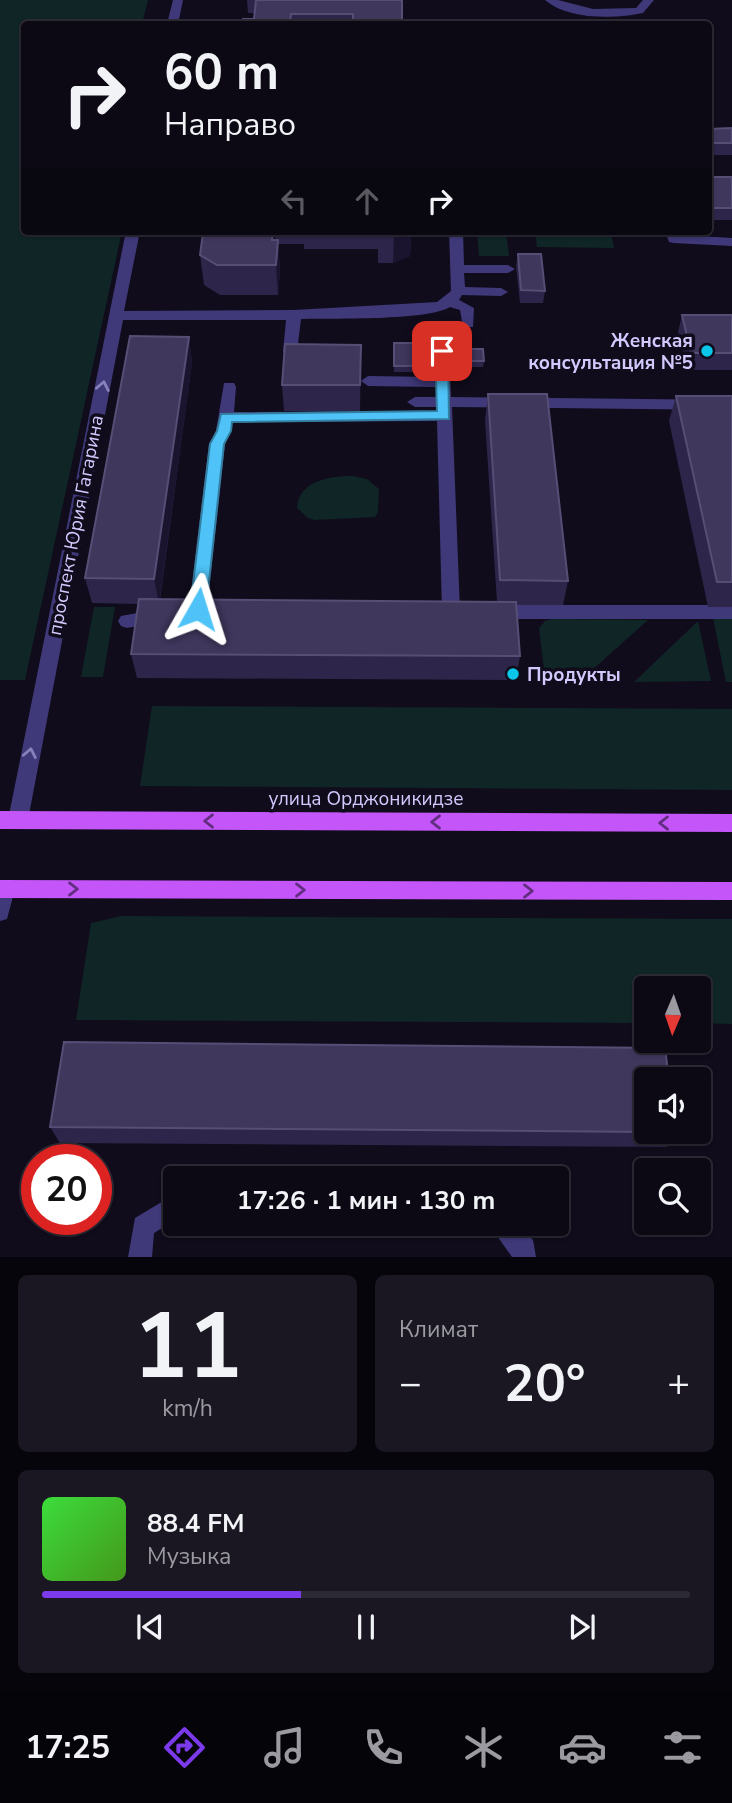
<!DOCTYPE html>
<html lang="ru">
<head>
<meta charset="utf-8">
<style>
	:root { --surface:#0c0915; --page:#1a1722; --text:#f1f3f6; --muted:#9a9aa0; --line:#2c2a34; --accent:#7c3aed }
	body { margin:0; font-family:"Nunito Sans",sans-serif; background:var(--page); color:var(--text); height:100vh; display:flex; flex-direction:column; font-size:26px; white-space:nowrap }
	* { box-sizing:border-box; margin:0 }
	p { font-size:23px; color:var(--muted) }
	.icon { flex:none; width:38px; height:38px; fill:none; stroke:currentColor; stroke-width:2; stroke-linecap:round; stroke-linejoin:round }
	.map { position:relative; height:1257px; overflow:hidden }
	.drawer { display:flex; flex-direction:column; gap:18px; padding:18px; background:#07050c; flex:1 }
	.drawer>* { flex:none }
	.hud { position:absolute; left:21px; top:21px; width:691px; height:214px; border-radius:7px; box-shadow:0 2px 5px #0004,0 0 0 2px var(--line); background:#0c0915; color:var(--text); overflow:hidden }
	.needle { width:46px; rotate:182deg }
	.buttons { position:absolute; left:634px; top:976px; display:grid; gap:14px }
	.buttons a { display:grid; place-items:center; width:77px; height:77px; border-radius:7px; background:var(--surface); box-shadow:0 2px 5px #0004,0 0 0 2px var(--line); font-size:35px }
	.speed { position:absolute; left:21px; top:1144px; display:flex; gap:14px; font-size:35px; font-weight:700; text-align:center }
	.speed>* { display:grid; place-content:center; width:91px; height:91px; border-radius:50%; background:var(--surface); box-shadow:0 2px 5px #0004,0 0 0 2px var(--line); line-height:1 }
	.speed .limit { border:10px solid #d22; background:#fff; color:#111 }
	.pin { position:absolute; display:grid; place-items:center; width:60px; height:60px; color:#fff; margin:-30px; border-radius:14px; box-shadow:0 4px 10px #0006 }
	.me { position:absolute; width:77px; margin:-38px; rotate:6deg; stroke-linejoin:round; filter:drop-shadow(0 0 5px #0008) }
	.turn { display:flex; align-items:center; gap:24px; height:147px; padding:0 28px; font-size:32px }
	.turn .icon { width:91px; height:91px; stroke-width:2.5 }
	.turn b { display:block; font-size:49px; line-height:60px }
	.lanes { display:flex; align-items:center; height:66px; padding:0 28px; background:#0003; justify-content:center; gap:35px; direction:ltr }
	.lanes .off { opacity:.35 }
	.big { font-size:52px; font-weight:700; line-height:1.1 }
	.drawer .widget { flex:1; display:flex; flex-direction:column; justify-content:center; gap:10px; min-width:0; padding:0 24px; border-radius:10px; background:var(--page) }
	.drawer .dial { align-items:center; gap:0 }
	.dial b { font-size:91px; line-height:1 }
	.song { display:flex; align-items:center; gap:21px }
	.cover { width:84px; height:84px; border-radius:10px; background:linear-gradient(135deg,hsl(120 70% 55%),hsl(100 70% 35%)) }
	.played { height:7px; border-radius:4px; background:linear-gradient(90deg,var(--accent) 40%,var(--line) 40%) }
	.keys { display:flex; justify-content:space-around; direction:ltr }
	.heat { display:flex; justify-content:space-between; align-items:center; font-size:38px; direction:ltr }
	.drawer .tiles { flex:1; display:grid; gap:18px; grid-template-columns:1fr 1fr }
	.widget:last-child { grid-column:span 2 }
	.trip { position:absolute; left:163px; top:1166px; width:406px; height:70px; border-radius:7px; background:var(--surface); box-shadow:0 2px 5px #0004,0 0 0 2px var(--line); font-weight:700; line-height:70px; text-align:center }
	.menu { display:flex; height:112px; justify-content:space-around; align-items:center; background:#050408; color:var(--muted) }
	.menu .icon { width:49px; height:49px }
	.menu .current { color:var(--accent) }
	.menu b { font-size:32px; color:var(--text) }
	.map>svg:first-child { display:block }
	.green { fill:#0f2526 }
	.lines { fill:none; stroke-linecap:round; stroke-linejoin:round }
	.minor { fill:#3f3979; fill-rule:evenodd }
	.major { fill:#c455f8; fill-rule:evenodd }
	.wall { fill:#2e254a }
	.shaded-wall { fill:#1b142f }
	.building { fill:#40375d; stroke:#574e76; stroke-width:2 }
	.oneway { stroke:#8881bb }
	.oneway2 { stroke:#612d7f }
	.route { fill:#4fc3f7; stroke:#337fa1; stroke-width:2 }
	.poi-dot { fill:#0ac6e9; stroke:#100c1c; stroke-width:2.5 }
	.labels { text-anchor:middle; stroke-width:7; stroke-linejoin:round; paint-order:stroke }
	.poi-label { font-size:19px; font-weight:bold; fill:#d2c9fd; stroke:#100c1c; text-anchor:end }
	.street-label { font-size:19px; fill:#d2c9fd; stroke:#100c1c }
</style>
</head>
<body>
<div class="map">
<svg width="732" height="1257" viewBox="0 0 732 1257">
	<rect width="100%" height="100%" fill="#100c1c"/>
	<path class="green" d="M0,0H148L142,24H24V231H122L25,680H0Z
		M477,231H506L509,256H479Z
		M535,231H611L614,248L537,247Z
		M353,476L367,479L379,489L378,512L375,517L315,520L308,518L297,508C299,480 331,476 353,476Z
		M94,607H115L103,677H81Z
		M713,618H732V682H726Z
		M552,619L648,620L580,681H550L544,670L539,628L545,621Z
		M698,621L711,681L634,682Z
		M152,706L732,709V790L140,786Z
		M121,916L732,919V1024L698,1023V989H646V1023L76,1020L91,923Z"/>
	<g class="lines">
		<path class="minor" d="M173,0H183L178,24H167Z
			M545,0H558L593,9L636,8L643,0H654L643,13C614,19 568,20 545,0Z
			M126,231H140L124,311L294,310L437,302L451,291L449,231H463L464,265H508L515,269L508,273H464L465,287L501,288L508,292L501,296L462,295L459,300L474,308L473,327H463L460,310L450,307C426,321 333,318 301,319L297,352L290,357L283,352L286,320H123L28,820L25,826L18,829L11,826L8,820Z
			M665,231H679L680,235L732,238V246L674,243L669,242Z
			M442,346L449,351L451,397L732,400V410L452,407L460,611L457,616H445L442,611L437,421L233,422L225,444L207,609L204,614H192L189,609L209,444L216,431L224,383H234L236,387L234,412L436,411V407H415L407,402L415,397H436V387L368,386L361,381L368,376L435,377V351Z
			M493,605H732V619H493L487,617L484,612L487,607Z
			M158,609L164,611L167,616L164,621L127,628L121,626L118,621L121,616Z
			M5,880L12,882L15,889L7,919L0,921V882Z
			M175,1194V1220L154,1233L152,1257H128L135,1218Z
			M488,1223H516L533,1240L536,1257H512Z"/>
		<path class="major" d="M0,811L732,814V832L0,829Z
			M0,880L732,882V900L0,898Z"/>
	</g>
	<path class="wall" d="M247,0H402V24H242L254,19L255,13H248Z
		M732,128V155H709V129Z
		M709,177H732V220H709Z
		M210,231H416V234H411L410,256L393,263H378V249H304V244H278L280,270L278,295H220L204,285L200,255L210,233Z
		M518,254L545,291L543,303H520L516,266Z
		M682,315H732V370H687L678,332Z
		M189,337L192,363L160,600L497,602L485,420L488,394L568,581L563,605H516L520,656L516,680L137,678L131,654L138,604L92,603L85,578Z
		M394,343L427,366L426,372H394Z
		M361,345L360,411H284L282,385Z
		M466,349L484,361L483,367H466Z
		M676,396H732V607H708L669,421Z
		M646,1080V1132H676L667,1147L60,1143L50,1127Z"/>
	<path class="shaded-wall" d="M273,231H275L276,244L272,240Z
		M399,231H411L410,256L393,263L394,233Z
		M278,240L280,270L278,295L276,265Z
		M189,337L192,363L159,604L154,579Z"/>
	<path class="building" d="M256,0H402V24H353V14H291L290,24H242L243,19H254Z
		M732,128V143H709V129Z
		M709,177H732V208H709Z
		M215,231H273L272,240H278L276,265H217L200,255L203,233H215Z
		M378,231H399L394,233H378Z
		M518,254H541L545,291L521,290Z
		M682,315H732V353H691Z
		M130,336L189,337L154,579L85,578Z
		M394,343H426L427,366H394Z
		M285,344L361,345L360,385H282Z
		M466,349H483L484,361H467Z
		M488,394H547L568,581L500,580Z
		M676,396H732V582H717Z
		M139,599L516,602L520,656L131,654Z
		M64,1042L665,1048L669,1080H646V1132L50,1127Z"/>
	<defs><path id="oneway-chevron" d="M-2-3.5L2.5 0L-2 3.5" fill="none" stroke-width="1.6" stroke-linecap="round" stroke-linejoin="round" transform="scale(1.75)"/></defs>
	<g class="oneway">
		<use href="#oneway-chevron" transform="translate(103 386) rotate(-79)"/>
		<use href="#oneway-chevron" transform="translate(30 753) rotate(-79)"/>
	</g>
	<g class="oneway2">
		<use href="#oneway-chevron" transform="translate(209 821) rotate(-180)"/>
		<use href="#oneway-chevron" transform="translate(436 822) rotate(-180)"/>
		<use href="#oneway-chevron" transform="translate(664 823) rotate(-180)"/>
		<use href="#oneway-chevron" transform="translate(73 889)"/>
		<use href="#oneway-chevron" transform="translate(300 890)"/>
		<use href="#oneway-chevron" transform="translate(528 891)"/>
	</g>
	<path class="route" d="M442,347L448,351L449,419L232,422L231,431L224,444L206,609L204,613H193L190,609L210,444L217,431L221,414L437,411L435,351Z"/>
	<g class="poi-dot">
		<circle cx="707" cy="351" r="7"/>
		<circle cx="513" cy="674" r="7"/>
	</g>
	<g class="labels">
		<g class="poi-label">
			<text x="693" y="347">Женская<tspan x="693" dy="22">консультация №5</tspan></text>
			<text x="527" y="681" text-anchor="start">Продукты</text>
		</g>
		<g class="street-label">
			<text transform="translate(75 525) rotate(-79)" y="7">проспект Юрия Гагарина</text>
			<text x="366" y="805">улица Орджоникидзе</text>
		</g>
	</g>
</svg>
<div class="buttons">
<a><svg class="needle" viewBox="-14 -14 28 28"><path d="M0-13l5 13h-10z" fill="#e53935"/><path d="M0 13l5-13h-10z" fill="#9a9aa0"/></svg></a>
<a><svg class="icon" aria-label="sound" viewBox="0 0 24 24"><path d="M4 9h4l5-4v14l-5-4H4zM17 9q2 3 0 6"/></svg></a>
<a><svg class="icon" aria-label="search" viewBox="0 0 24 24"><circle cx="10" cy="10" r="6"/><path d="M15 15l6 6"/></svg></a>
</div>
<div class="speed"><div class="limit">20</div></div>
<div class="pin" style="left:442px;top:351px;background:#d93025"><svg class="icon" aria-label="arrive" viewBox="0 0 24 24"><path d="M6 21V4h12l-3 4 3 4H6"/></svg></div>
<svg class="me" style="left:198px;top:609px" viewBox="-20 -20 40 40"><path d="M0-17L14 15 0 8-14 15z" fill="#4fc3f7" stroke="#fff" stroke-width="4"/></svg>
<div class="trip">17:26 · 1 мин · 130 m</div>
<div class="hud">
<div class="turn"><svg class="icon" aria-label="right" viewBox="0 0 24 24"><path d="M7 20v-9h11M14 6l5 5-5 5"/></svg><div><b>60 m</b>Направо</div></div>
<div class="lanes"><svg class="icon off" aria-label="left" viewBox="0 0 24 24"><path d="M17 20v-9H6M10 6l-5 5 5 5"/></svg><svg class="icon off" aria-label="ahead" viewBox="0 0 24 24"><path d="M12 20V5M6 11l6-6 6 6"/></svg><svg class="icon" aria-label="right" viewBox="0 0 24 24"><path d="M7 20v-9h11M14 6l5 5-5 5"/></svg></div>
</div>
</div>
<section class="drawer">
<div class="tiles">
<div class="widget dial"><b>11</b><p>km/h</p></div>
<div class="widget"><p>Климат</p>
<div class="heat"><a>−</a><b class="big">20°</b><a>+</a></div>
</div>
<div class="widget">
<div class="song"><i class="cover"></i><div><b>88.4 FM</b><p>Музыка</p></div></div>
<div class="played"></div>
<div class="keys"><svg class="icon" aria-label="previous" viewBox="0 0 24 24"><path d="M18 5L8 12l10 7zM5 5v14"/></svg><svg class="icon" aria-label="pause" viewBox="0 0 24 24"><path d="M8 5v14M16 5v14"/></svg><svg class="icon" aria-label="next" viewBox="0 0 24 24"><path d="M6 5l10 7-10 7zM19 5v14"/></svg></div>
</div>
</div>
</section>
<nav class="menu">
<b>17:25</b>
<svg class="icon current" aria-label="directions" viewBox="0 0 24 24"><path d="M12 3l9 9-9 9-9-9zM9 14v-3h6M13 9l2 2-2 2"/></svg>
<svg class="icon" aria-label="music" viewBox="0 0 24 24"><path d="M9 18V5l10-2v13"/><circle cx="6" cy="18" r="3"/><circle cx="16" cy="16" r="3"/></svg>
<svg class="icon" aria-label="phone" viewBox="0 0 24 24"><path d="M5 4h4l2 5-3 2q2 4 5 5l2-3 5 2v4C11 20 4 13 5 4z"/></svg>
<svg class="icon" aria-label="climate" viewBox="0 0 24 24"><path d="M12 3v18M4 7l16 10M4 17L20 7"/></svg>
<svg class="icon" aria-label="car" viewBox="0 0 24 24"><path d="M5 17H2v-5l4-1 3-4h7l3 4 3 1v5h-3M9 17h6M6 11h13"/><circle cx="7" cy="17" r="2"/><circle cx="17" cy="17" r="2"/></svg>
<svg class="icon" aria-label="filters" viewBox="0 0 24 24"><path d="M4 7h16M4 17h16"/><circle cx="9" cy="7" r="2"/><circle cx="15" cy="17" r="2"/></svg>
</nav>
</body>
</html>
